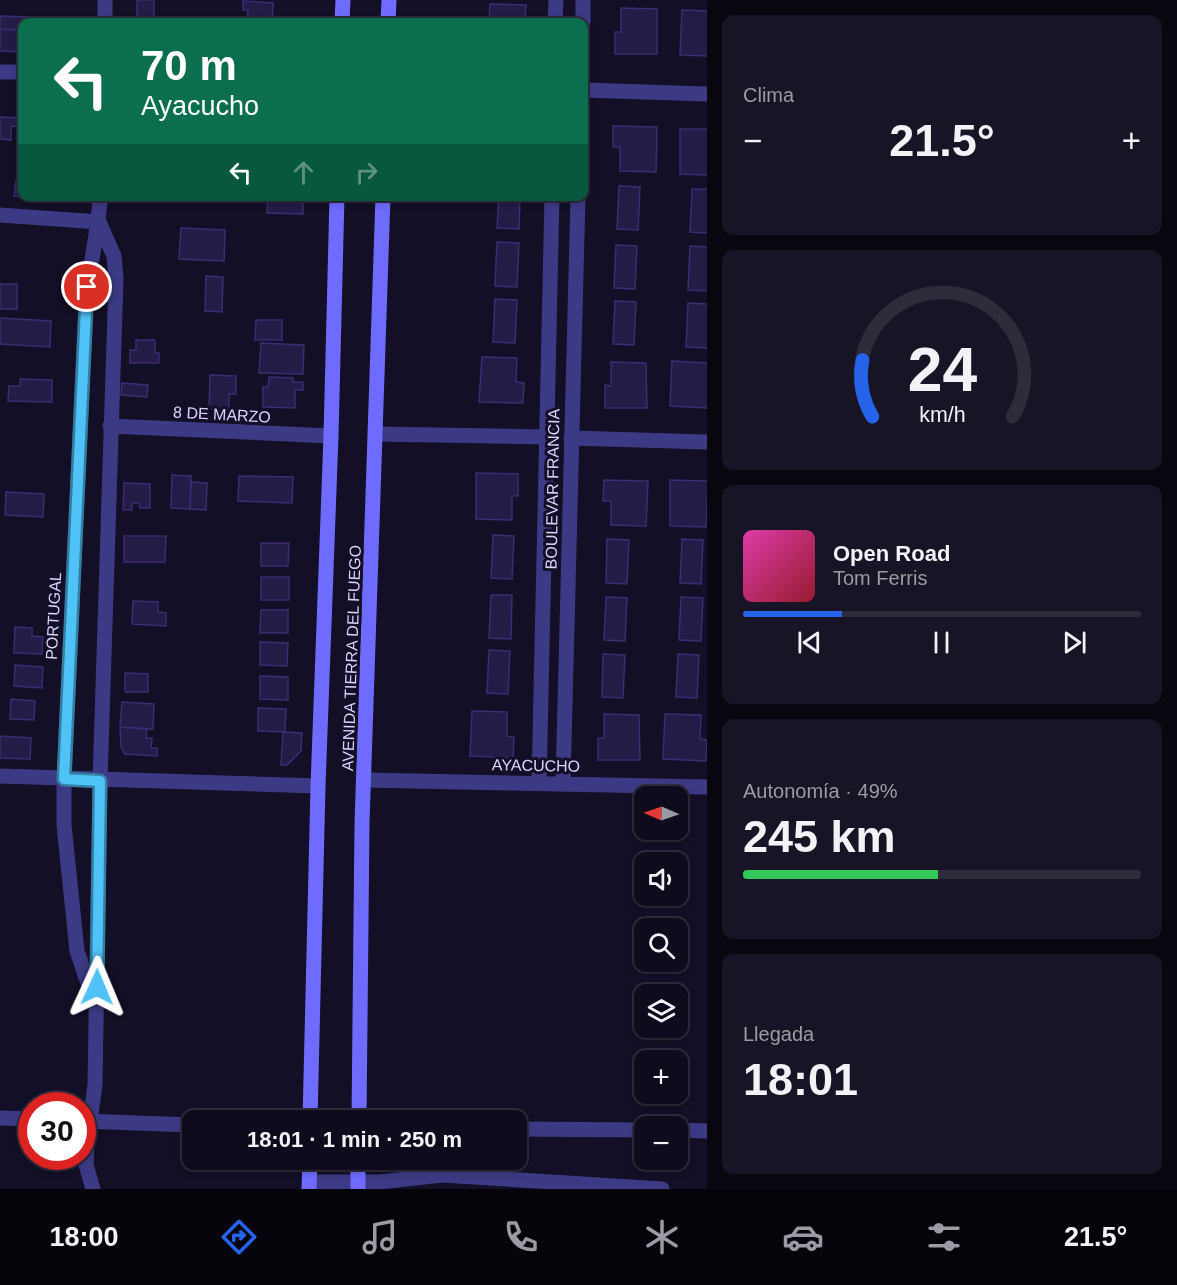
<!DOCTYPE html>
<html lang="es">
<head>
<meta charset="utf-8">
<style>
	:root { --surface:#0e0b1c; --page:#171425; --text:#f1f3f6; --muted:#9b9ba3; --line:#2e2b3b; --accent:#2563eb }
	body { margin:0; font-family:Helvetica,sans-serif; background:var(--page); color:var(--text); height:100vh; display:flex; flex-direction:column; font-size:22px; white-space:nowrap }
	* { box-sizing:border-box; margin:0 }
	p { font-size:20px; color:var(--muted) }
	.icon { flex:none; width:33px; height:33px; fill:none; stroke:currentColor; stroke-width:2; stroke-linecap:round; stroke-linejoin:round }
	.map { position:relative; flex:1; overflow:hidden }
	.details { display:flex; flex-direction:column; gap:15px; padding:15px; background:#08060f; width:470px }
	.details>* { flex:none }
	.banner { position:absolute; left:18px; top:18px; width:570px; height:183px; border-radius:12px; box-shadow:0 3px 9px #0003,0 0 0 2px var(--line); background:#0b6e4f; color:#fff; overflow:hidden }
	.needle { width:39px; rotate:272deg }
	.controls { position:absolute; left:634px; top:786px; display:grid; gap:12px }
	.controls a { display:grid; place-items:center; width:54px; height:54px; border-radius:12px; background:var(--surface); box-shadow:0 3px 9px #0003,0 0 0 2px var(--line); font-size:30px }
	.speed { position:absolute; left:18px; top:1092px; display:flex; gap:12px; font-size:30px; font-weight:700; text-align:center }
	.speed>* { display:grid; place-content:center; width:78px; height:78px; border-radius:50%; background:var(--surface); box-shadow:0 3px 9px #0003,0 0 0 2px var(--line); line-height:1 }
	.speed .limit { border:9px solid #d22; background:#fff; color:#111 }
	.pin { position:absolute; display:grid; place-items:center; width:51px; height:51px; color:#fff; margin:-26px; border:3px solid #fff; border-radius:50%; box-shadow:0 2px 6px #0007 }
	.me { position:absolute; width:66px; margin:-33px; rotate:1deg; stroke-linejoin:round; filter:drop-shadow(0 0 4px #0008) }
	.turn { display:flex; align-items:center; gap:21px; height:126px; padding:0 24px; font-size:27px }
	.turn .icon { width:78px; height:78px; stroke-width:2.5 }
	.turn b { display:block; font-size:42px; line-height:51px }
	.lanes { display:flex; align-items:center; height:57px; padding:0 24px; background:#0003; justify-content:center; gap:30px; direction:ltr }
	.lanes .off { opacity:.35 }
	.big { font-size:45px; font-weight:700; line-height:1.1 }
	.details .tile { flex:1; display:flex; flex-direction:column; justify-content:center; gap:9px; min-width:0; padding:0 21px; border-radius:12px; background:var(--page) }
	.details .dial { align-items:center; gap:0 }
	.dial svg { height:156px; overflow:visible; fill:none; stroke:var(--line); stroke-width:7; stroke-linecap:round; text-anchor:middle }
	.dial text { fill:var(--text); stroke:none }
	.song { display:flex; align-items:center; gap:18px }
	.cover { width:72px; height:72px; border-radius:9px; background:linear-gradient(135deg,hsl(320 70% 55%),hsl(350 70% 35%)) }
	.played { height:6px; border-radius:3px; background:linear-gradient(90deg,var(--accent) 25%,var(--line) 25%) }
	.keys { display:flex; justify-content:space-around; direction:ltr }
	.heat { display:flex; justify-content:space-between; align-items:center; font-size:33px; direction:ltr }
	.charge { height:9px; border-radius:4px; background:linear-gradient(90deg,#34c759 49%,var(--line) 0) }
	.trip { position:absolute; left:182px; top:1110px; width:345px; height:60px; border-radius:12px; background:var(--surface); box-shadow:0 3px 9px #0003,0 0 0 2px var(--line); font-weight:700; line-height:60px; text-align:center }
	.menu { display:flex; height:96px; justify-content:space-around; align-items:center; background:#06040b; color:var(--muted) }
	.menu .icon { width:42px; height:42px }
	.menu .current { color:var(--accent) }
	.menu b { font-size:27px; color:var(--text) }
	main { display:flex; flex:1; min-height:0 }
	.map>svg:first-child { display:block }
	.building { fill:#241b47; stroke:#3b2d73; stroke-width:1.5 }
	.lines { fill:none; stroke-linecap:round; stroke-linejoin:round }
	.street { stroke:#3d3a85; stroke-width:15 }
	.secondary { stroke:#6f6bff; stroke-width:15 }
	.route-casing { stroke:#337fa1; stroke-width:15 }
	.route { stroke:#4fc3f7; stroke-width:10 }
	.labels { text-anchor:middle; stroke-width:6; stroke-linejoin:round; paint-order:stroke }
	.street-label { font-size:16px; fill:#d9d4ff; stroke:#130f26 }
</style>
</head>
<body>
<main>
<div class="map">
<svg width="708" height="1189" viewBox="0 0 708 1189">
	<rect width="100%" height="100%" fill="#130f26"/>
	<path class="building" d="M137,0H154V22H137Z
		M243,1L273,3L272,22H247L248,10H243Z
		M490,4L526,5L525,22H489Z
		M621,8L657,9V54H615V32H621Z
		M682,10L708,11V56L680,55Z
		M0,16L32,17L31,22H22V30L0,29Z
		M0,29L22,30V52L0,51Z
		M0,117L22,118V127L11,126V140L0,139Z
		M613,126L657,127L656,172L620,171V147H613Z
		M680,129H708V175L680,174Z
		M20,140H22V170H18Z
		M17,175L22,176V196H53V201L14,196Z
		M619,186L640,187L638,230L617,229Z
		M692,189H708V233L690,232Z
		M268,196H296V199H303V214L267,213Z
		M499,196H520L519,229L497,228Z
		M181,228L225,230L224,261L179,259Z
		M497,242L519,243L517,287L495,286Z
		M616,245L637,246L635,289L614,288Z
		M690,246L708,247V291L688,290Z
		M206,276L223,277L222,312L205,311Z
		M0,284H17V309H0Z
		M495,299L517,300L515,343L493,342Z
		M615,301L636,302L634,345L613,344Z
		M688,303L708,304V348L686,347Z
		M0,318L51,321L50,347L0,344Z
		M256,320H282V340H255Z
		M136,340H155V353H159V363H130V350H136Z
		M261,343L304,345L303,374L259,373Z
		M482,357L517,358L516,382L524,383L523,403L479,402Z
		M672,361L708,363V408L670,406Z
		M611,362L646,363L647,408H605V385L611,386Z
		M210,375L236,376V394H229V410L209,409Z
		M269,377L293,378V382H303V390H295V408L263,407V387H268Z
		M20,379L52,380V402L8,401L9,386H20Z
		M122,383L148,385L147,397L121,395Z
		M476,473L518,474V496H512V520L476,519Z
		M172,475L191,476L190,509L171,508Z
		M239,476L293,477L292,503L238,501Z
		M604,480L648,481L646,526L611,525V501H603Z
		M670,480L708,481L706,527L670,526Z
		M191,482L207,483L206,510L190,509Z
		M124,483L150,484V508H140L139,503H132V510H123Z
		M6,492L44,494L43,517L5,515Z
		M493,535L514,536L512,579L491,578Z
		M124,536H166L165,562H124Z
		M607,539L629,540L627,584L606,583Z
		M682,539L703,540L701,584L680,583Z
		M261,543H289L288,566H261Z
		M261,577H289V600H261Z
		M491,595H512L511,639L489,638Z
		M606,597L627,598L625,641L604,640Z
		M681,597L703,598L701,641L679,640Z
		M133,601L158,602V612L166,613V626L132,624Z
		M261,610H288V633H260Z
		M15,627L32,628V636L43,637L42,654L14,653Z
		M260,642L288,643L287,666L260,665Z
		M489,650L510,651L508,694L487,693Z
		M603,654L625,655L623,698L602,697Z
		M678,654L699,655L697,698L676,697Z
		M15,665L43,667L42,688L14,686Z
		M125,673L148,674V692H125Z
		M260,676L288,677V700L260,699Z
		M11,699L35,701L34,720L10,719Z
		M122,702L154,704L153,729L120,727Z
		M258,708L286,709L285,732L258,731Z
		M472,711L507,712V736L514,737L513,758L470,756Z
		M604,714L639,715L640,760H598V738H604Z
		M665,714L701,715L700,739L707,740L706,761L663,759Z
		M120,727L147,729L146,738H152L151,748H157V756L125,754L121,747Z
		M283,732L302,733L301,751L287,765H281Z
		M0,736L31,738L30,759L0,758Z"/>
	<g class="lines">
		<path class="street" d="M105,22V0
			M555,22L556,0
			M583,22V0
			M0,72H22
			M584,90L708,94
			M0,215L99,222
			M110,426L331,436
			M377,434L546,437
			M571,438L708,442
			M0,776L318,786
			M365,780L708,787
			M539,783L552,196
			M563,783L578,196
			M93,998L77,951L64,825V779L86,302C89,266 99,232 100,196
			M0,1118L32,1119
			M82,1121L192,1125
			M516,1129L645,1130
			M678,1130L708,1131
			M310,1182H380L442,1175L662,1189
			M93,1189L86,1165L87,1142L95,1085L100,781L116,279L114,256L99,222"/>
		<path class="secondary" d="M342,22L343,0
			M388,22L389,0
			M310,1120L318,786L331,436L337,196
			M359,1120L362,823L383,196
			M309,1189L310,1160
			M358,1189V1160"/>
	</g>
	<g class="lines">
		<defs>
			<path id="route" d="M87,287L64,779L100,781L97,987"/>
		</defs>
		<use href="#route" class="route-casing"/>
		<use href="#route" class="route"/>
	</g>
	<g class="labels">
		<g class="street-label">
			<text transform="translate(222 414) rotate(3)" y="6">8 DE MARZO</text>
			<text transform="translate(552 489) rotate(-89)" y="6">BOULEVAR FRANCIA</text>
			<text transform="translate(53 616) rotate(-87)" y="6">PORTUGAL</text>
			<text transform="translate(351 658) rotate(-88)" y="6">AVENIDA TIERRA DEL FUEGO</text>
			<text transform="translate(536 765) rotate(1)" y="6">AYACUCHO</text>
		</g>
	</g>
</svg>
<div class="controls">
<a><svg class="needle" viewBox="-14 -14 28 28"><path d="M0-13l5 13h-10z" fill="#e53935"/><path d="M0 13l5-13h-10z" fill="#9b9ba3"/></svg></a>
<a><svg class="icon" aria-label="sound" viewBox="0 0 24 24"><path d="M4 9h4l5-4v14l-5-4H4zM17 9q2 3 0 6"/></svg></a>
<a><svg class="icon" aria-label="search" viewBox="0 0 24 24"><circle cx="10" cy="10" r="6"/><path d="M15 15l6 6"/></svg></a>
<a><svg class="icon" aria-label="layers" viewBox="0 0 24 24"><path d="M12 4l9 5-9 5-9-5zM3 14l9 5 9-5"/></svg></a>
<a>+</a>
<a>−</a>
</div>
<div class="speed"><div class="limit">30</div></div>
<div class="pin" style="left:87px;top:287px;background:#d93025"><svg class="icon" aria-label="arrive" viewBox="0 0 24 24"><path d="M6 21V4h12l-3 4 3 4H6"/></svg></div>
<svg class="me" style="left:97px;top:987px" viewBox="-20 -20 40 40"><path d="M0-17L14 15 0 8-14 15z" fill="#4fc3f7" stroke="#fff" stroke-width="4"/></svg>
<div class="trip">18:01 · 1 min · 250 m</div>
<div class="banner">
<div class="turn"><svg class="icon" aria-label="left" viewBox="0 0 24 24"><path d="M17 20v-9H6M10 6l-5 5 5 5"/></svg><div><b>70 m</b>Ayacucho</div></div>
<div class="lanes"><svg class="icon" aria-label="left" viewBox="0 0 24 24"><path d="M17 20v-9H6M10 6l-5 5 5 5"/></svg><svg class="icon off" aria-label="ahead" viewBox="0 0 24 24"><path d="M12 20V5M6 11l6-6 6 6"/></svg><svg class="icon off" aria-label="right" viewBox="0 0 24 24"><path d="M7 20v-9h11M14 6l5 5-5 5"/></svg></div>
</div>
</div>
<section class="details">
<div class="tile"><p>Clima</p>
<div class="heat"><a>−</a><b class="big">21.5°</b><a>+</a></div>
</div>
<div class="tile dial"><svg viewBox="0 0 100 80">
<path d="M14 69A42 42 0 1 1 86 69"/>
<path d="M14 69A42 42 0 0 1 9 40" stroke="#2563eb"/>
<text x="50" y="56" font-size="32" font-weight="700">24</text>
<text x="50" y="72" font-size="11">km/h</text>
</svg></div>
<div class="tile">
<div class="song"><i class="cover"></i><div><b>Open Road</b><p>Tom Ferris</p></div></div>
<div class="played"></div>
<div class="keys"><svg class="icon" aria-label="previous" viewBox="0 0 24 24"><path d="M18 5L8 12l10 7zM5 5v14"/></svg><svg class="icon" aria-label="pause" viewBox="0 0 24 24"><path d="M8 5v14M16 5v14"/></svg><svg class="icon" aria-label="next" viewBox="0 0 24 24"><path d="M6 5l10 7-10 7zM19 5v14"/></svg></div>
</div>
<div class="tile"><p>Autonomía · 49%</p><b class="big">245 km</b><div class="charge"></div></div>
<div class="tile"><p>Llegada</p><b class="big">18:01</b></div>
</section>
</main>
<nav class="menu">
<b>18:00</b>
<svg class="icon current" aria-label="directions" viewBox="0 0 24 24"><path d="M12 3l9 9-9 9-9-9zM9 14v-3h6M13 9l2 2-2 2"/></svg>
<svg class="icon" aria-label="music" viewBox="0 0 24 24"><path d="M9 18V5l10-2v13"/><circle cx="6" cy="18" r="3"/><circle cx="16" cy="16" r="3"/></svg>
<svg class="icon" aria-label="phone" viewBox="0 0 24 24"><path d="M5 4h4l2 5-3 2q2 4 5 5l2-3 5 2v4C11 20 4 13 5 4z"/></svg>
<svg class="icon" aria-label="climate" viewBox="0 0 24 24"><path d="M12 3v18M4 7l16 10M4 17L20 7"/></svg>
<svg class="icon" aria-label="car" viewBox="0 0 24 24"><path d="M5 17H2v-5l4-1 3-4h7l3 4 3 1v5h-3M9 17h6M6 11h13"/><circle cx="7" cy="17" r="2"/><circle cx="17" cy="17" r="2"/></svg>
<svg class="icon" aria-label="filters" viewBox="0 0 24 24"><path d="M4 7h16M4 17h16"/><circle cx="9" cy="7" r="2"/><circle cx="15" cy="17" r="2"/></svg>
<b>21.5°</b>
</nav>
</body>
</html>
